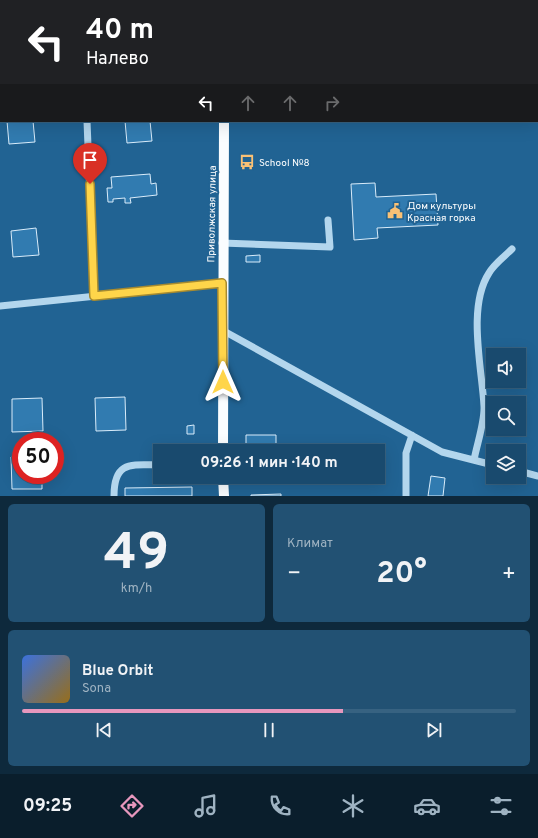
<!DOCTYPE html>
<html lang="ru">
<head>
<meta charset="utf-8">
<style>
	:root { --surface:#194a6e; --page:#225173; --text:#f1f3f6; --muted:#9fb3c2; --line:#376281; --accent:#e797bd }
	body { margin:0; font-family:Overpass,sans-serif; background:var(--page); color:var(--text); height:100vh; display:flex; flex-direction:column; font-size:15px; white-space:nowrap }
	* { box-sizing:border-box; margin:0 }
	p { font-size:13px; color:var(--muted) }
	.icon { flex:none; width:22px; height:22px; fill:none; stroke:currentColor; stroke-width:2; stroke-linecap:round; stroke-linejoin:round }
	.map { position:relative; height:496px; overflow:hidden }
	.drawer { display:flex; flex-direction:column; gap:8px; padding:8px; background:#0e293c; flex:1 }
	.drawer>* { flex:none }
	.guide { position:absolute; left:0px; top:0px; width:538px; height:122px; box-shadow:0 4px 16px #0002,0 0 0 1px var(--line); background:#202124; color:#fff; overflow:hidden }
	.buttons { position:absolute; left:486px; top:348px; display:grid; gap:8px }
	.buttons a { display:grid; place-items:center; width:40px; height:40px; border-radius:0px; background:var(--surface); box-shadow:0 4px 16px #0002,0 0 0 1px var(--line); font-size:20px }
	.speed { position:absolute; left:12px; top:432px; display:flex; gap:8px; font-size:20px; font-weight:700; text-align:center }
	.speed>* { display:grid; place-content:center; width:52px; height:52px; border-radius:50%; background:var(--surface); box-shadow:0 4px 16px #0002,0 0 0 1px var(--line); line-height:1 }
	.speed .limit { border:6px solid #d22; background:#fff; color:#111 }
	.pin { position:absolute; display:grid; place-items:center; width:34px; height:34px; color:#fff; margin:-41px -17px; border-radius:50% 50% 50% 0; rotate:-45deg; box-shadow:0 0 4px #0007 }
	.pin .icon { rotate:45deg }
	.me { position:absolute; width:44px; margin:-22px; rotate:0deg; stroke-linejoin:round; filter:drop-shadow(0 0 3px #0008) }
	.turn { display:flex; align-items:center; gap:14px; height:84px; padding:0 20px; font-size:18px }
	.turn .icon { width:52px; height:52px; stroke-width:2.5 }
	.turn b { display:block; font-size:28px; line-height:34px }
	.lanes { display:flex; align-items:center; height:38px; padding:0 20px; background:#0003; justify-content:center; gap:20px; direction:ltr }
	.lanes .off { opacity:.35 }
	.big { font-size:30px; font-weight:700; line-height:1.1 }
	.drawer .card { flex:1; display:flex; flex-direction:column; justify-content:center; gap:6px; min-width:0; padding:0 14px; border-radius:6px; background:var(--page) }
	.drawer .dial { align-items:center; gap:0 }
	.dial b { font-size:52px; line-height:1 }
	.song { display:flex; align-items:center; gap:12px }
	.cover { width:48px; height:48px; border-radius:6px; background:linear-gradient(135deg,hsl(220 70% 55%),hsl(40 70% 35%)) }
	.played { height:4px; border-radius:2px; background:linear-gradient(90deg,var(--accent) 65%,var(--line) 65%) }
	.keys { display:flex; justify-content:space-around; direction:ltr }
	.heat { display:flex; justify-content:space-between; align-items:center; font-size:22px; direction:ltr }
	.drawer .tiles { flex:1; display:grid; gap:8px; grid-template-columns:1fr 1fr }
	.card:last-child { grid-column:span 2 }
	.trip { position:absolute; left:153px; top:444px; width:232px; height:40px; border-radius:0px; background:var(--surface); box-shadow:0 4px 16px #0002,0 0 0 1px var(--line); font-weight:700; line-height:40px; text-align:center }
	.tabs { display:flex; height:64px; justify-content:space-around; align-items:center; background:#0a1e2c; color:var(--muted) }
	.tabs .icon { width:28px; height:28px }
	.tabs .current { color:var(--accent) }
	.tabs b { font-size:18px; color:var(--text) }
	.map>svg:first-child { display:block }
	.building { fill:#317bb0; stroke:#d9ecfa }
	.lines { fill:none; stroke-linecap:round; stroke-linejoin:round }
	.minor { stroke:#b3d6ed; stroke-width:7 }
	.major { stroke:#fafdff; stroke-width:10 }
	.route-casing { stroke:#a68a30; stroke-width:10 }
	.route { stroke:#ffd54a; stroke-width:7 }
	.labels { text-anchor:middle; stroke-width:4; stroke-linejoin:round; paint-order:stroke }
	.poi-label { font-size:10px; fill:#fff; stroke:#216393; text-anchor:start }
	.street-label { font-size:10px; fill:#fff; stroke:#216393 }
</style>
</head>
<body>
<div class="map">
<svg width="538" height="496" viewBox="0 0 538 496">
	<rect width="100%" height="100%" fill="#216393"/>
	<path class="building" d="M127,0H152V1H127Z
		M375,0H402V1H375Z
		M7,121H33L35,142L9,144Z
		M125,121H150L152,141L127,143Z
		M150,174L151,184L156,183L157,195L130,198L131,203H125V198L113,199V202H108L107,188H112L111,177Z
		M375,183L376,197L436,194L438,225L377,228L378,238L354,240L351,184Z
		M36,228L39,255L13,257L11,231Z
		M260,255V262H246V256Z
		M125,397L126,430L96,431L95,398Z
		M42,398L43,431L12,432V399Z
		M194,425V434H187V426Z
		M246,435H276V451H246Z
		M21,456V475H42V489H12L11,457Z
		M431,476L445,478L443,496H428Z
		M192,487V496H125V488Z
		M281,494V496H251V495Z"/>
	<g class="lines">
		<path class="minor" d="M70,0L71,1
			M87,121L94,296
			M222,243L330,247L328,220
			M0,306L222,283
			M222,330L442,452L493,465
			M474,460C477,444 485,421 484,406C482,368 467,307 489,273C494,264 505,256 512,249
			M519,471L538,476
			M114,496C114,460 132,465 160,465
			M406,496V453L412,435"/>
		<path class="major" d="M224,1V0
			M223,451L224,121
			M223,477L224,496"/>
	</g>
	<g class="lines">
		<defs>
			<path id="route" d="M90,184L94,296L222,283L223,382"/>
		</defs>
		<use href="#route" class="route-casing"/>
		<use href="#route" class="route"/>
	</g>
	<defs>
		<symbol id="bus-bare" viewBox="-9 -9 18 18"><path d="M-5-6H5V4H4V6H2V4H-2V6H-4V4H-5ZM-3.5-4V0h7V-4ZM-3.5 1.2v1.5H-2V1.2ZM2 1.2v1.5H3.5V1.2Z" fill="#fac175" stroke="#216393" stroke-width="2.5" paint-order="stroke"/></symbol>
		<symbol id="civic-bare" viewBox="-9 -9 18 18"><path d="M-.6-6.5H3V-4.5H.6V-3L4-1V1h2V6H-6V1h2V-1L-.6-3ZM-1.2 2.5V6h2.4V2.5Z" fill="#fac175" stroke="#216393" stroke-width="2.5" paint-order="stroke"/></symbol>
	</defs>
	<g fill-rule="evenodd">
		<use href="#bus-bare" x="236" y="151" width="22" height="22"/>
		<use href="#civic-bare" x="384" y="200" width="22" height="22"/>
	</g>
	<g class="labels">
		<g class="poi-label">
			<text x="259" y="166">School №8</text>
			<text x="407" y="209">Дом культуры<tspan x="407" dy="12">Красная горка</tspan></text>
		</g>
		<g class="street-label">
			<text transform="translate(211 214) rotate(-89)" y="4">Приволжская улица</text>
		</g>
	</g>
</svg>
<div class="buttons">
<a><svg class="icon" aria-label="sound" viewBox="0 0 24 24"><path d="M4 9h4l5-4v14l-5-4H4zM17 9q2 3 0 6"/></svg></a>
<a><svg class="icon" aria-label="search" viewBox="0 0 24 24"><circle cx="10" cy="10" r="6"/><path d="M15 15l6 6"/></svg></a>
<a><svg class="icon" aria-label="layers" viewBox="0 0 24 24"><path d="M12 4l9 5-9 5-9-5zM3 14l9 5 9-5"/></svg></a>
</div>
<div class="speed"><div class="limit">50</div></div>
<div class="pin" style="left:90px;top:184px;background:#d93025"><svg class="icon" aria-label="arrive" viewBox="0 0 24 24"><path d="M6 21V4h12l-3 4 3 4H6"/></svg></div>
<svg class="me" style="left:223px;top:382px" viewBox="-20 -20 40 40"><path d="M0-17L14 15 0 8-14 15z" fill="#ffd54a" stroke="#fff" stroke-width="4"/></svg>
<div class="trip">09:26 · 1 мин · 140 m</div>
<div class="guide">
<div class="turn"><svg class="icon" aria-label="left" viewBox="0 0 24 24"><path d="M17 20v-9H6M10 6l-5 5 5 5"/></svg><div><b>40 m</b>Налево</div></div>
<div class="lanes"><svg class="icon" aria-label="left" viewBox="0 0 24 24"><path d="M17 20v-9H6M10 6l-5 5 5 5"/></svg><svg class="icon off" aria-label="ahead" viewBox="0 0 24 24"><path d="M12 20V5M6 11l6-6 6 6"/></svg><svg class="icon off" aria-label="ahead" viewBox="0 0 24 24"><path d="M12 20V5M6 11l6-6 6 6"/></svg><svg class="icon off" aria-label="right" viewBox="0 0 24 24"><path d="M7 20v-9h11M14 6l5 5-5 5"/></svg></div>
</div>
</div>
<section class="drawer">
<div class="tiles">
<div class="card dial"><b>49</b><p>km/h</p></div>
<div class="card"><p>Климат</p>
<div class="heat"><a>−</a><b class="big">20°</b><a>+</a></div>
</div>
<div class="card">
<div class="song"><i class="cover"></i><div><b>Blue Orbit</b><p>Sona</p></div></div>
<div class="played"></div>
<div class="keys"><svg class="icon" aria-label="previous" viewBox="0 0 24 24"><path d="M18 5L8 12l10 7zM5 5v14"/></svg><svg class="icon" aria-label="pause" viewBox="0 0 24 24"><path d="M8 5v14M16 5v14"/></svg><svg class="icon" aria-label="next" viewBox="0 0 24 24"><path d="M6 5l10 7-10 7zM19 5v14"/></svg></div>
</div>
</div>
</section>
<nav class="tabs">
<b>09:25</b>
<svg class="icon current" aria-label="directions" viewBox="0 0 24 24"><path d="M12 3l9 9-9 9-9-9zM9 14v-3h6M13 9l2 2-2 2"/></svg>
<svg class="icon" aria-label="music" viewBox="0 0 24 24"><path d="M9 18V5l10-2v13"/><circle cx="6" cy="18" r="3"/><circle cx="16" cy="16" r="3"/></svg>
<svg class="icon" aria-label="phone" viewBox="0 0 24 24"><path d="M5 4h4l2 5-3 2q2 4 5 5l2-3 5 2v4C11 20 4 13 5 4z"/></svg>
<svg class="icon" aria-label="climate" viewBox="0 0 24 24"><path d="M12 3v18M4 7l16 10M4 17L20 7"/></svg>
<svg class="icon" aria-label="car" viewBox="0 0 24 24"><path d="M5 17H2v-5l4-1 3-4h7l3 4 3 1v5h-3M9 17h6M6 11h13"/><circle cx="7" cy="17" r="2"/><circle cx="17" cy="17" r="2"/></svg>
<svg class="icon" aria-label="filters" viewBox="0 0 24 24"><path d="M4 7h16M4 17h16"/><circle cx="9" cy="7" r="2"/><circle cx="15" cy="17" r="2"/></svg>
</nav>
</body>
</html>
